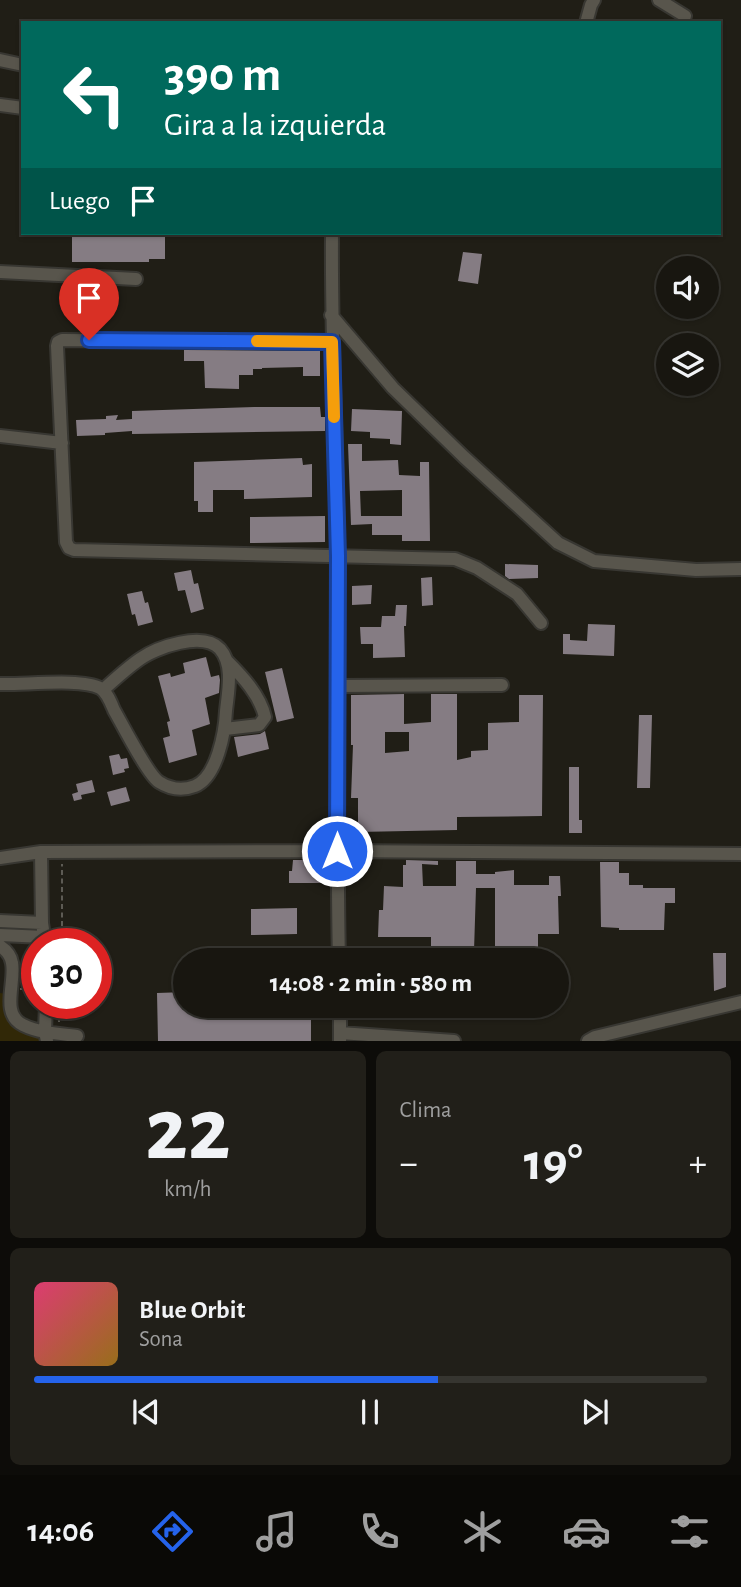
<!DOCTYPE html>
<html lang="es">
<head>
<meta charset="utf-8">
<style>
	:root { --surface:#181610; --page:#211f19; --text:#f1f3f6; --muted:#9f9f9f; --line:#363530; --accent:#2563eb }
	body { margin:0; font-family:"Alegreya Sans",sans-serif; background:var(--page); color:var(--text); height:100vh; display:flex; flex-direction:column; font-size:26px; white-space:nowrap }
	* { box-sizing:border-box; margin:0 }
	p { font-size:23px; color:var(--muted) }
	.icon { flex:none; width:38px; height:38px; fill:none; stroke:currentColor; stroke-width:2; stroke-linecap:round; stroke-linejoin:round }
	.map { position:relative; height:1041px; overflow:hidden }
	.details { display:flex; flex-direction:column; gap:10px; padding:10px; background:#0d0c09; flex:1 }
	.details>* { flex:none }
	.hud { position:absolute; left:21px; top:21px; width:700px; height:214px; border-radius:0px; box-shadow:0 2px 5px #0004,0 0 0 2px var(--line); background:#00695c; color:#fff; overflow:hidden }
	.fabs { position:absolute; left:656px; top:256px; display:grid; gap:14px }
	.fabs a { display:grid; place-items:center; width:63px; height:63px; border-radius:50%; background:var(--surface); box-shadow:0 2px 5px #0004,0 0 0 2px var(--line); font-size:35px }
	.speed { position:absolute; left:21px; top:928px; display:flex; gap:14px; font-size:35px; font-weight:700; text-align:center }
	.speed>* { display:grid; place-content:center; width:91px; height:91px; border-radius:50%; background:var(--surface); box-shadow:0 2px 5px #0004,0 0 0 2px var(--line); line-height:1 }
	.speed .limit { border:10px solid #d22; background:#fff; color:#111 }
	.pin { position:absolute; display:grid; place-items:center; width:60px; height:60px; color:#fff; margin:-72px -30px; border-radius:50% 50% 50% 0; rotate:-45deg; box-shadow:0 0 7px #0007 }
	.pin .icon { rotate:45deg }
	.me { position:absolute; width:77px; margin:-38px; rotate:0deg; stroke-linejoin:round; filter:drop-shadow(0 0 5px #0008) }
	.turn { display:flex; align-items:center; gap:24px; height:147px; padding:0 28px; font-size:32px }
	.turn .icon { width:91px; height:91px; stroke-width:2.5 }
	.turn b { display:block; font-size:49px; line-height:60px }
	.then { display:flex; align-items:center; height:66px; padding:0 28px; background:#0003; gap:14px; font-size:26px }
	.big { font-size:52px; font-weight:700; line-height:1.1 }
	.details .card { flex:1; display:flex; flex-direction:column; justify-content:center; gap:10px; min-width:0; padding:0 24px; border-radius:10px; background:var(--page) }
	.details .dial { align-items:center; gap:0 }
	.dial b { font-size:91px; line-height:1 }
	.song { display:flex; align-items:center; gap:21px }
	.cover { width:84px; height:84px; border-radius:10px; background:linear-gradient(135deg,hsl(340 70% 55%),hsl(40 70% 35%)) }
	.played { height:7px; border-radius:4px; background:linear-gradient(90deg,var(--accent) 60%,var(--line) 60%) }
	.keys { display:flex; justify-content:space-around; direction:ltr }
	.heat { display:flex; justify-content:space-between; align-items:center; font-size:38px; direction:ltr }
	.details .tiles { flex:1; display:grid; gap:10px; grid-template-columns:1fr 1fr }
	.card:last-child { grid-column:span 2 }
	.trip { position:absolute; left:173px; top:948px; width:396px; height:70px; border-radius:35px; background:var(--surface); box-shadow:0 2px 5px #0004,0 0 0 2px var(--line); font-weight:700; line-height:70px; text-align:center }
	.tab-bar { display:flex; height:112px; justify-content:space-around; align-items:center; background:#0a0906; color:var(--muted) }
	.tab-bar .icon { width:49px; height:49px }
	.tab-bar .current { color:var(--accent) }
	.tab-bar b { font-size:32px; color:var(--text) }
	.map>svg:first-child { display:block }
	.green { fill:#312807 }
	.building { fill:#857c83; fill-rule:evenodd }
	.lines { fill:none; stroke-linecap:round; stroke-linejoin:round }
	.minor-casing { stroke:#383732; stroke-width:16 }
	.path { stroke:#5d5b54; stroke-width:2; stroke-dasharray:5 3.5; stroke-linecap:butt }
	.minor { stroke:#58554c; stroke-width:12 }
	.route-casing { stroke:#184099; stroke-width:18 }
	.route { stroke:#2563eb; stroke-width:12 }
	.slow { stroke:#f59e0b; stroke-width:12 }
</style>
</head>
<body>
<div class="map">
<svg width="741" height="1041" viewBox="0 0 741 1041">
	<rect width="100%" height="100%" fill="#201e16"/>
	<path class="green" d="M0,993L7,994V1010L40,1036L41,1041H0Z"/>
	<path class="building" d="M72,233H165V259H149V262H72Z
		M463,252L482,254L478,284L458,281Z
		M184,350L320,351V376H303V367L262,368V369H253V375H239V389L205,388L204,361H184Z
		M254,407H320L321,417H325V431L132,434V431L105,433V435L77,436L76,420L106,419V416L118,415L116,420L132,419V411Z
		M352,409L402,411L401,445L390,444V439L370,438V432L351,431Z
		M348,444H362V461L398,460L399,475L420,476V462H429L430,541H402V535H372V524L351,525ZM402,490V516H361L360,491Z
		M302,458L303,465L312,464V497L244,499V490H213V512H198V501H194V462Z
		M325,516V542L250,543V517Z
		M505,564L538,565V578L509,579L505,576Z
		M191,570L194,584L198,583L204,609L191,613L185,590L178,591L174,573Z
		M432,577L433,605L422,606L421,578Z
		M372,585L371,604L352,605V586Z
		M142,591L145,603L148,602L153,622L138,626L135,614L132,615L127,594Z
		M396,605H407L406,626H404L405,657L373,658V644H361L360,627H381L382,616H395Z
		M588,624L615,625L614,656L563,654V634H570V640L587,641Z
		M206,657L211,677L219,675L220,680L219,693L205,698L210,724L192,730L197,755L169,763L163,738L170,736L167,722L170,721L158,676L170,673L171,677L185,673L183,663Z
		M282,668L294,718L277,722L265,672Z
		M404,694V724L431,722V694H457V760L471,757V751L488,750V723L519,722V695H543L542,816L457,817V830L358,832V798H351L353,745H351V695ZM385,732H409V751L385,753Z
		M639,715H652L650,788H637Z
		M265,731L269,749L238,757L234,737L260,734Z
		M119,754L121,759L127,758L129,768L124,769L125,772L113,775L109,756Z
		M569,767H579V820H582V833H569Z
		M92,780L95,792L81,795L82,799L74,801L72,794L78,792L76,784Z
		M126,787L130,801L111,806L107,792Z
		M293,860H323L322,883H289V871H292Z
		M406,860L438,861V865L422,864L423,886H456V861H476V874H495V872L514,870V885H549V876H560L561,896H558L559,934H538V961H431V937H378L379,910H383L384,886L403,887V865H406ZM476,888H495V950L474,951Z
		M600,862H619V873H629V885H643V888H675V903H665L664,930H619V928L601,927Z
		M297,908V934L251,935V909Z
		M713,953H726V987L714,991Z
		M186,992V1006H311V1041H158L157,993Z"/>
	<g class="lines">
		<defs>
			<path id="minor" d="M659,0L685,16
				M586,23L591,5L594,0
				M0,60L23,65
				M0,105L23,108
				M332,233C331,341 337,449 338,557C339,692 336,826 339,961
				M0,272L136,279
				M331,315L393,388L464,457L558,543L594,561L696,570L741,569
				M332,342L62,340L58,342L57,346L66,542L69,548L74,550L455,559L477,568L517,594L541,623
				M0,436L62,443
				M0,684C23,685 82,678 100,688C107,692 111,703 114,710C122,724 148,775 159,782C170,789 182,791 195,786C217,777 225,732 226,711C228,691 234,665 220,649C203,631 157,647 140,659C127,668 115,679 103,690
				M337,686L502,685
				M225,729L259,725L265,717C260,695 242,676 227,661
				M41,852L42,923L45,943
				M0,858L41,852L337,851L741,854
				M0,921L42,923
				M0,935L44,937
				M0,946C6,950 11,956 12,963C16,982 0,1014 23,1025C39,1033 60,1034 77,1036
				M46,1003L45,1032L47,1041
				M340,1006V1041
				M340,1033L454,1041
				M588,1041L595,1037L741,1002"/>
		</defs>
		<use href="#minor" class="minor-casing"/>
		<path class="path" d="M62,943V864
			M20,989H37
			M59,1022L60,1003"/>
		<use href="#minor" class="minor"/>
	</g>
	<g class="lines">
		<defs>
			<path id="route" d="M89,340L332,342L338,556L337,851"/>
		</defs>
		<use href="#route" class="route-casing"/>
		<use href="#route" class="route"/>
		<path class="slow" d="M257,341L332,342L334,417"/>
	</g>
</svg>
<div class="fabs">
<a><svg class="icon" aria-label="sound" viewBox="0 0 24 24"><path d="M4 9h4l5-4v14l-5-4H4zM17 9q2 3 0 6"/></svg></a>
<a><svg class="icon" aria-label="layers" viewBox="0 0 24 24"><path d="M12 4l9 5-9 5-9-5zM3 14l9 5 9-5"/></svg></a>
</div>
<div class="speed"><div class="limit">30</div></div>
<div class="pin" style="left:89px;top:340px;background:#d93025"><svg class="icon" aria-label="arrive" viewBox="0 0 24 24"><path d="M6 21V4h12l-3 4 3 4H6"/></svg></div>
<svg class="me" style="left:337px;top:851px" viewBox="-20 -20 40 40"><circle r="17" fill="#2563eb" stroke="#fff" stroke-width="3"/><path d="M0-11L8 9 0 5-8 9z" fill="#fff"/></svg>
<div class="trip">14:08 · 2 min · 580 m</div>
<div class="hud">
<div class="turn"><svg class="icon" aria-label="left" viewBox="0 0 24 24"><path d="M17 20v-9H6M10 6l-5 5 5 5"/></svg><div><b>390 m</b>Gira a la izquierda</div></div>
<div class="then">Luego<svg class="icon" aria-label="arrive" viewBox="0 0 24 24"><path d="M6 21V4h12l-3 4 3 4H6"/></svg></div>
</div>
</div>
<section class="details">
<div class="tiles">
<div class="card dial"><b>22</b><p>km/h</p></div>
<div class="card"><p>Clima</p>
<div class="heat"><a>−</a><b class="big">19°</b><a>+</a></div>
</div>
<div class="card">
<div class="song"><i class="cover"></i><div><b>Blue Orbit</b><p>Sona</p></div></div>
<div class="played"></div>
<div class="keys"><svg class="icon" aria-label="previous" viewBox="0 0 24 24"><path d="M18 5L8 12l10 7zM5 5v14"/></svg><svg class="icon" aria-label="pause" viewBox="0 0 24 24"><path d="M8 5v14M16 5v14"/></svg><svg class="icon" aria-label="next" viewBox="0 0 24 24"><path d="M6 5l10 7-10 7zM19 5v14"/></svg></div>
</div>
</div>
</section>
<nav class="tab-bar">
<b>14:06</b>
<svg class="icon current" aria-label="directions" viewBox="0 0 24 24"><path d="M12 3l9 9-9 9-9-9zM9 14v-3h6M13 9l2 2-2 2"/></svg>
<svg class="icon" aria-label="music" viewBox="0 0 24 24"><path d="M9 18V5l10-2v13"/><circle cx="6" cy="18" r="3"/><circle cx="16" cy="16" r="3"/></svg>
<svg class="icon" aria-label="phone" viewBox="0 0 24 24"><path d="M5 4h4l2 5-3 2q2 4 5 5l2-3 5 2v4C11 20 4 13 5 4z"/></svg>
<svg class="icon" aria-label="climate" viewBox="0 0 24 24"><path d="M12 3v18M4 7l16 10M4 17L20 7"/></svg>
<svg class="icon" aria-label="car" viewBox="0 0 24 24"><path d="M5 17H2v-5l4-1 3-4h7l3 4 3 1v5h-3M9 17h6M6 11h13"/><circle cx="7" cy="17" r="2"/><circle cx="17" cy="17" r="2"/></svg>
<svg class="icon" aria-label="filters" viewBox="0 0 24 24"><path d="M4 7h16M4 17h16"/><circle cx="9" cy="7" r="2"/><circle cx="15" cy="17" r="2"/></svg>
</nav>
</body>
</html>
